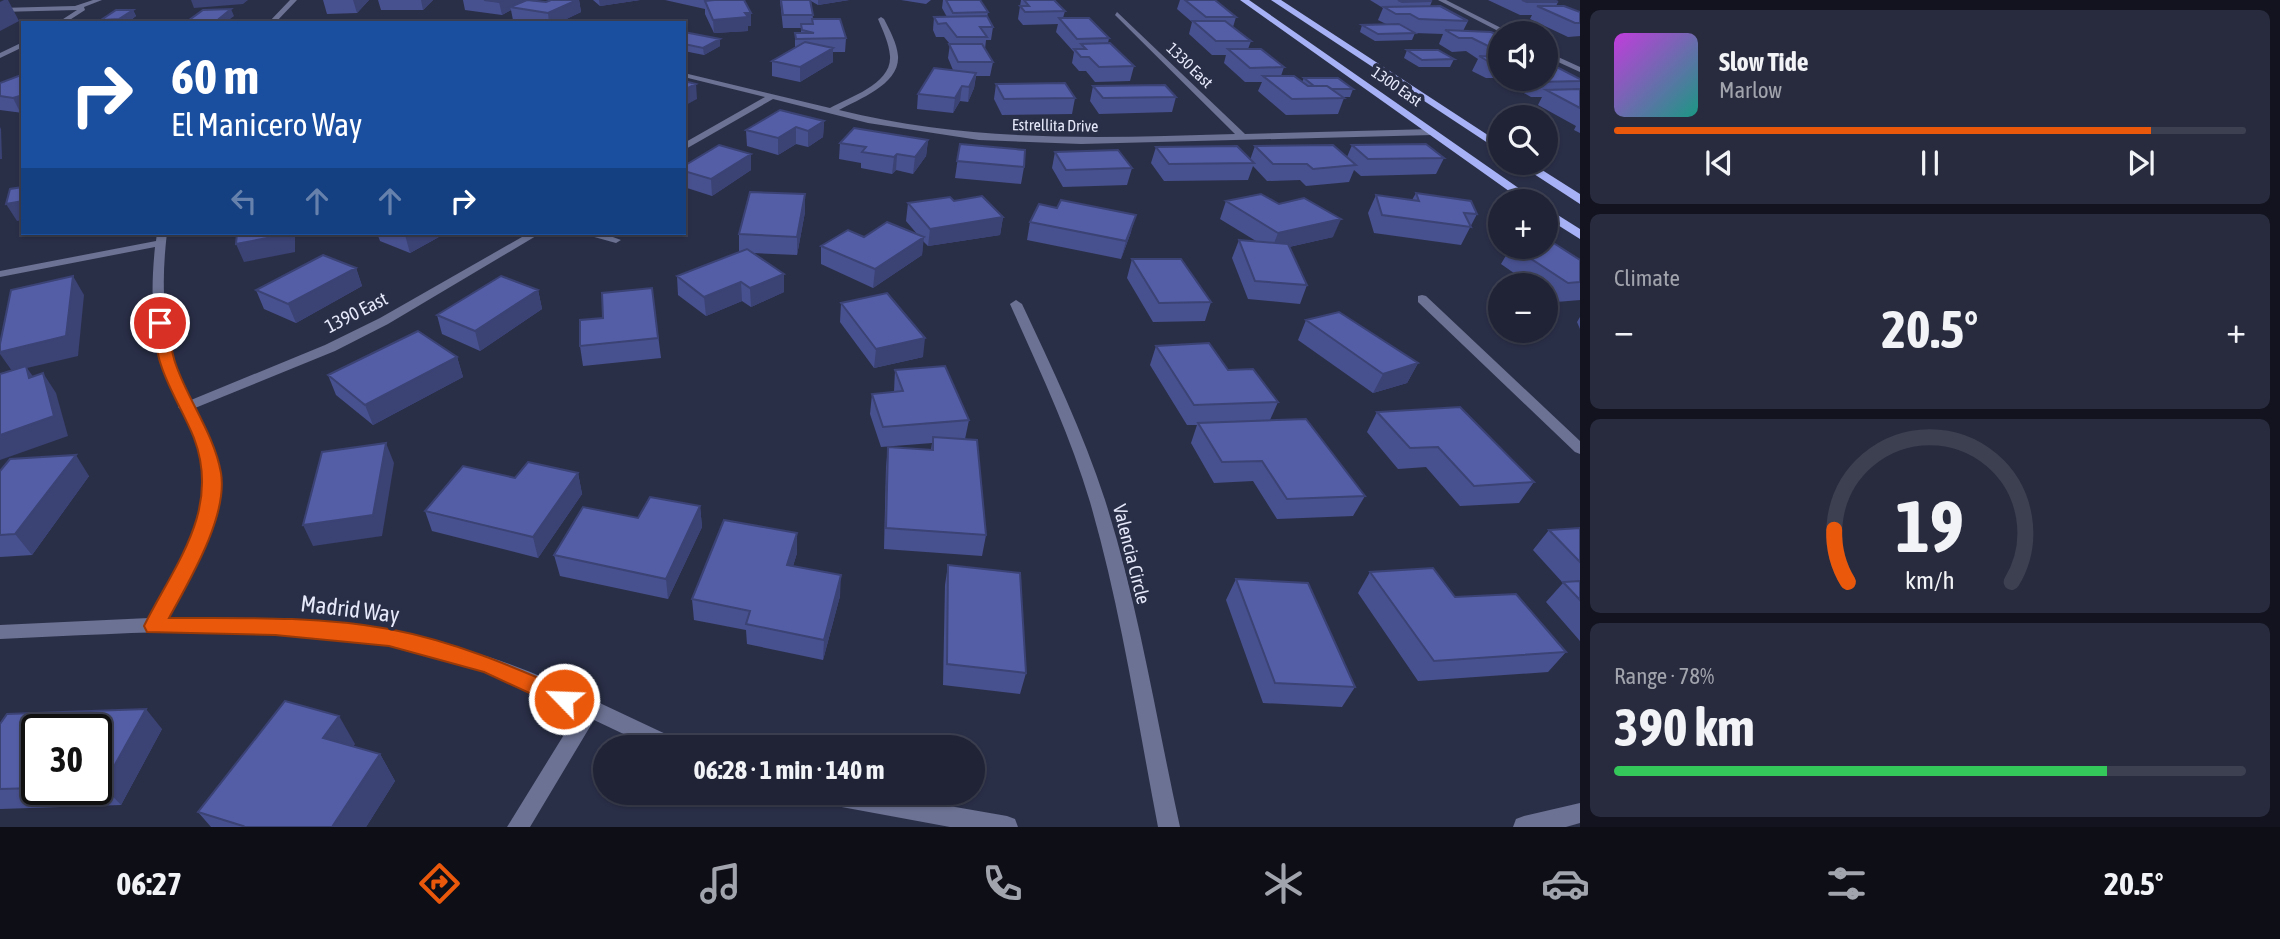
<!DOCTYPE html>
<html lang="en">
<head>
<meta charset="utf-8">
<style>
	:root { --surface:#202336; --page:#282b3e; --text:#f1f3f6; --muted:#a2a4ad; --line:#3d4051; --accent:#ea580c }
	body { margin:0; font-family:"Asap Condensed",sans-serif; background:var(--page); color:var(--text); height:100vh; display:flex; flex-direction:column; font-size:26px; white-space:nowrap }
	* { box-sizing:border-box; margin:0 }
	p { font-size:23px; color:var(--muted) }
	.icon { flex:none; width:38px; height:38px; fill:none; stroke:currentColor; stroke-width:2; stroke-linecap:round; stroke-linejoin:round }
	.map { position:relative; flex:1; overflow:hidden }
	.side { display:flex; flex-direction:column; gap:10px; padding:10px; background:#12131e; width:700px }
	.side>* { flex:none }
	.top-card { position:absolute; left:21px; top:21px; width:665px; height:214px; border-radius:0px; box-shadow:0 2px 5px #0004,0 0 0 2px var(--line); background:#1a4fa0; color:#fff; overflow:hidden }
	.fabs { position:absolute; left:1488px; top:21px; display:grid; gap:14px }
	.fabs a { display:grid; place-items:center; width:70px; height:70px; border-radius:50%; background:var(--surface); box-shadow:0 2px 5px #0004,0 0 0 2px var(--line); font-size:35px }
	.speed { position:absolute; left:21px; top:714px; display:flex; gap:14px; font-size:35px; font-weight:700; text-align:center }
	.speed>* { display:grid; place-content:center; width:91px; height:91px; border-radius:50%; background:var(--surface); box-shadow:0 2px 5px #0004,0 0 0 2px var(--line); line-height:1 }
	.speed .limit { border:4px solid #111; border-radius:10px; background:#fff; color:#111 }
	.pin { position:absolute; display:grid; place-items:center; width:60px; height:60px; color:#fff; margin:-30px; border:4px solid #fff; border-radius:50%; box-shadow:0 2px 7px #0007 }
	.me { position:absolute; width:77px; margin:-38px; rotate:294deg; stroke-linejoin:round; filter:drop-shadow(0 0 5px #0008) }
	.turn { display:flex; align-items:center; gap:24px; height:147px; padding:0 35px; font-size:32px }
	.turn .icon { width:91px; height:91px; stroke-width:2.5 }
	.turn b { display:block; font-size:49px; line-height:60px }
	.lanes { display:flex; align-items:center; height:66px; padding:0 35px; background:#0003; justify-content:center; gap:35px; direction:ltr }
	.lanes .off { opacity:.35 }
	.big { font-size:52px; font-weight:700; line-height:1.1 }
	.side .tile { flex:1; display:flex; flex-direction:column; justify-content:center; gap:10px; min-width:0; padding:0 24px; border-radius:10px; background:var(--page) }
	.side .dial { align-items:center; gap:0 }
	.dial svg { height:182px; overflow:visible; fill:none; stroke:var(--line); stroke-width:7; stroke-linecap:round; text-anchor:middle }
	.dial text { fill:var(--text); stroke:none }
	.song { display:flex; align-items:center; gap:21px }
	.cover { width:84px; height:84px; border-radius:10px; background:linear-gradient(135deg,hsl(290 70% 55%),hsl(170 70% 35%)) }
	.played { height:7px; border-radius:4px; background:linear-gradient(90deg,var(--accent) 85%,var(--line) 85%) }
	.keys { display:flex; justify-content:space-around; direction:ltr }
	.heat { display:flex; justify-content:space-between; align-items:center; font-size:38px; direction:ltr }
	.charge { height:10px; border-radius:5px; background:linear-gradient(90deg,#34c759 78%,var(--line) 0) }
	.trip { position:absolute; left:593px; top:735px; width:392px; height:70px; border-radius:35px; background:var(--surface); box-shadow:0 2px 5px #0004,0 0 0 2px var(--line); font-weight:700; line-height:70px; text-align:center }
	.tabs { display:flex; height:112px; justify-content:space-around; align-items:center; background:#0d0e16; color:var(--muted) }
	.tabs .icon { width:49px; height:49px }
	.tabs .selected { color:var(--accent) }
	.tabs b { font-size:32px; color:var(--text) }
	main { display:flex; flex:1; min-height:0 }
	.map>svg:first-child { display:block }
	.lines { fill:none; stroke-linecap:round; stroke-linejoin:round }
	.service { fill:#6c7293; fill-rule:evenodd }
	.minor { fill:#6c7293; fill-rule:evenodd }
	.primary { fill:#a6b2f5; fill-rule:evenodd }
	.wall { fill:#48518f; fill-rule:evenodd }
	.shaded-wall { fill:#3b4274 }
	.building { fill:#545ea6; stroke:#3b4274; stroke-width:2 }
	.route { fill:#ea580c; stroke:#983908; stroke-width:2 }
	.labels { text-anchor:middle; stroke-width:7; stroke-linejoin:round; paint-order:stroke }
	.far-street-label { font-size:16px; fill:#e6e9fa; stroke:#2a2f48 }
	.street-label { font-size:19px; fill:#e6e9fa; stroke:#2a2f48 }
	.near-street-label { font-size:23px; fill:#e6e9fa; stroke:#2a2f48 }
</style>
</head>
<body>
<main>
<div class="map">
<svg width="1580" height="827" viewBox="0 0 1580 827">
	<rect width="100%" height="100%" fill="#2a2f48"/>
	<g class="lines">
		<path class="service" d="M93,0H102L84,7L85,10L65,23H57L77,10L0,12V8L75,6Z
			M23,42V47L0,58V53Z"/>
		<path class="minor" d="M290,0H297L275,23H268Z
			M1438,0H1446L1511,33H1502Z
			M1117,12L1245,134L1432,129L1436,132L1432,135L1081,144L979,140L868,123L773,99L684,150V143L765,97L684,77V73L830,108C849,97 892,84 890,56C889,43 883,31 878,19L881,17L884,19C890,31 897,43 898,56C900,84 859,99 839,110C972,143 1099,138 1235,134L1115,15Z
			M632,20L635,23H626Z
			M1545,51L1580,67V72L1545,56Z
			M157,233H167C160,291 163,347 191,400L325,345L380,318L529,233H541L388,324L335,351L195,408C205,427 216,447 219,468C226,521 192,574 168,618C277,615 385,623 489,657C554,678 616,712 679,740L682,747H651L594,720L530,827H507L578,712C530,689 481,667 429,654C289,620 143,633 0,639V625L149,618C181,564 222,500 194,435C190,425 185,414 178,407L179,405C153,352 149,306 155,247L0,277V271L156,241Z
			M586,233H602L621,240L616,243L587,235Z
			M1422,295L1426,296L1580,441V454L1575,452L1418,302V296Z
			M1016,300L1022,304C1052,368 1083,432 1105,500C1139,607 1156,718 1180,827H1158C1137,718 1121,609 1090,502C1070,434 1039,369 1010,304Z
			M810,793H875L1007,816L1015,819L1018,827H950L820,803L813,800Z
			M1580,803V823L1566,827H1513L1516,819L1524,816Z"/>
		<path class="primary" d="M1240,0H1249L1537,201H1523Z
			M1271,0H1281L1500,143V151Z
			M1517,163H1531L1580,194V204Z
			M1545,207L1580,229V239L1545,217Z"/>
	</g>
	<path class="wall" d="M323,0H369L357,13L327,14Z
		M378,0H433L423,10H381Z
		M463,0H534L546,2L551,0H579L581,12L558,23H529L513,20L511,10L502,15L465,10Z
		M593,0H640L600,6Z
		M665,0H744L751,26H748V31L714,33L705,14V9Z
		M780,0H849L818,5L811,1L813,19L846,38L845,52H833V62L800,82L772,76V61L795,48V33H801V28H783Z
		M901,0H931L926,4Z
		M943,0H980L988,12L987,17L993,27L991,40H986L985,49L993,62L990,76H976L974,88L968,102L960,101L953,113L917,109L918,94L953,70L948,58L950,44L944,37H936L933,30L934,17H947L942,8Z
		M1021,0H1055L1065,11L1063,18L1109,38L1108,43L1134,66L1130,81L1095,82L1086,71H1079L1072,63L1074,52L1056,32L1058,24L1023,25L1018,19Z
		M1180,0H1215L1236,17L1233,27L1251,41L1248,49L1284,67L1281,76L1302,82L1304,78L1353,89L1350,97H1342L1344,98L1338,114L1286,115L1258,91L1262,82H1245L1224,63L1226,55H1212L1189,34L1192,22L1177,9Z
		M1370,0H1429L1432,1L1430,6L1468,21L1463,31L1500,36V79H1580V133L1574,130L1576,126L1538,105L1542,97H1531L1497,78H1486L1472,71L1478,59L1466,51L1452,52L1439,44L1443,34L1415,33L1412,40L1375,41L1360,32L1362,25L1386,24L1378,20L1383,8Z
		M1488,0H1554L1558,2L1556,6L1580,12V36L1568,37L1530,19L1532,15H1520Z
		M133,10L136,16L127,23H103L101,20Z
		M684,32L720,39V46L704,55L684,51Z
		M1407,50L1454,59L1450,67H1419L1404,58Z
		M23,76V113L0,110V83Z
		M996,84L1075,98L1072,114L1002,115L994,99Z
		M1093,86L1176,97L1172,112L1099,114L1090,101Z
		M824,121L823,137L808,147L796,144L778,155L747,146L746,130Z
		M928,140L926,156L913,174L896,170L892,174L861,168V163L839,159L840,143Z
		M960,144L1024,167L1021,184L955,178Z
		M1352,145L1444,158L1436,174L1361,176L1354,170L1349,182L1306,186L1300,180L1267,181L1253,166L1248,180L1164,181L1151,163L1156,147L1250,160L1255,146L1347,157Z
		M1055,152L1132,168L1127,185L1063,187L1052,168Z
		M684,166L751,170L712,196L684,187Z
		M1416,193L1477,214L1461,245L1374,233L1368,213L1376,195L1412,200Z
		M805,194V212L797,255L753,253L784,292L751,307L742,301L706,316L678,295L677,276L739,252V234Z
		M954,201L1003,217L1000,235L928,246L923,241L922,255L873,288L821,264V246L918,235L906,221L908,203Z
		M1226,201L1333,237L1289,247L1307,285L1300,304L1248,299L1232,258L1239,240L1256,241L1220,219Z
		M1030,222L1131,232L1121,259L1027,240Z
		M377,233H446L410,253L380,241Z
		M1511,247H1545L1580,260V300L1556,302L1545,295V285H1531L1501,264Z
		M1132,259L1211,302L1205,321L1153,322L1127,278Z
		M356,268L362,286L296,323L264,309L256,290Z
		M652,288L661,358L583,366L580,346L603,318Z
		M538,290L542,309L480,351L442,334L437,315Z
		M841,303L923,357L874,368L840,322Z
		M1580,317V329L1577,322Z
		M1306,320L1418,363L1407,383L1373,393L1298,340Z
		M1156,346L1228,370L1278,402L1270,420L1365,496L1353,516L1277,519L1253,481L1214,483L1191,443L1197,425H1187L1150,365Z
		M457,357L463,377L373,425L336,395L328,375Z
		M895,370L969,420L965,439L986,535L982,556L884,549L886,467L888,447L931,450L932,443L881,447L870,414L872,394L894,392Z
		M1377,412L1534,482L1519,503L1460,506L1426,467L1398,469L1367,432Z
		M0,471L89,476L32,555L0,557Z
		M578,473L582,494L538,558L432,531L425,511L515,478Z
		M700,506L702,527L668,599L560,576L554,555L638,518Z
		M1580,528V641L1546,602L1563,583L1533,550L1549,530Z
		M797,553L793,566L840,596L823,660L747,644L746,630L694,620L692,599Z
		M948,565L1026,673L1020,694L943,685L945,585Z
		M1370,572L1455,597L1566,652L1548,672L1418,681L1358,593Z
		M1236,579L1355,687L1342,707L1263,703L1226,600Z
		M0,724L162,729L121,805L0,809ZM37,730H96V789H37Z
		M355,744L353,746L380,754L395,781L366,827H211L198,812Z"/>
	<path class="shaded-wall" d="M4,0H8L19,21L0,31V2Z
		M191,0H248L243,4L194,8Z
		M353,0H369L357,13Z
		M421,0H433L423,10Z
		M503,0H528L510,7L511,10L502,15L499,2Z
		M577,0H579L581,12L558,23H549L548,13Z
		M599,0H640L600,6Z
		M818,0H849L818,5Z
		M231,9L234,16L225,23H214Z
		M133,10L136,16L127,23H120L119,19Z
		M745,13H751V26H748V31L714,33L713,20Z
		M720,39V46L704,55L703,48Z
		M833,48V62L800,82V67Z
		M976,73L974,88L968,102L969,87Z
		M696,84L697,99L684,106V90Z
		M962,86L960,101L953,113L955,98Z
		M23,95V113L21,114L13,98Z
		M824,121L823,137L808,147V131Z
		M0,127L1,129L2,159H0Z
		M796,127V144L778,155V138Z
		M928,140L926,156L913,174L915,157Z
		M751,154V170L712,196L711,179Z
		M897,154L896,170L892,174L894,157Z
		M805,194V212L797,255V237Z
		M23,201V220L17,221L6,204Z
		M1136,215L1131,232L1121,259L1126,241Z
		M1003,217L1000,235L928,246L930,229Z
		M1341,219L1333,237L1271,251L1278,233Z
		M288,233H309L295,235V252L244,262L236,244Z
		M409,233H446L410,253L405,235Z
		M924,237L922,255L873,288L875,269Z
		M356,268L362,286L296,323L288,304Z
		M784,274V292L751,307L750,288Z
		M73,276L84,295L78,356L27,368L39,385L12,371L0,354V352Z
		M741,282L742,301L706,316L704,297Z
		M538,290L542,309L480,351L475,331Z
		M925,338L923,357L874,368L876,349Z
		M457,357L463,377L373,425L365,405Z
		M1418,363L1407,383L1373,393L1383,374Z
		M43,373L56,393L68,436L0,460V435Z
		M386,443L394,463L382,536L313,546L303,525Z
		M76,455L89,476L32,555L15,534Z
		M578,473L582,494L538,558L533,537Z
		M700,506L702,527L668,599L666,579Z
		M797,533V553L787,585V565Z
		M841,575L840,596L823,660L824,640Z
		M146,709L162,729L121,805L103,786Z
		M339,716L355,744L340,766L323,738Z
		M380,754L395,781L366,827H332Z"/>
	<path class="building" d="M484,0H503L499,2Z
		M527,0L546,2L551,0H577L548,13L510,7Z
		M714,0H744L751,13H745L748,17L713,20L705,1Z
		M781,0H810L813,15H783Z
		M946,0H980L988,12L953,13Z
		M1024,0H1054L1065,11L1025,12L1020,6H1029Z
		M1185,0H1215L1236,17H1206Z
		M1398,0H1429L1432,1L1402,2Z
		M1522,0H1554L1558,2H1527Z
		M1440,6L1468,21L1419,19L1410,14H1396L1384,7Z
		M1537,6H1564L1580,12V23H1575Z
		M231,9L214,23H185L203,10Z
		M116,10H133L119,19L101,20Z
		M987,16L993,27H980L987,37H957L946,23L938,24L934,17Z
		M1059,18H1089L1109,38L1077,39Z
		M812,19H840L846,38L796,39L795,33H814L802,30L801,24H813Z
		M1193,21H1225L1251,41H1216Z
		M1399,24L1415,33L1378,34L1362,25Z
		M1445,30L1491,32L1500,36V48H1492L1472,38H1459Z
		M684,32L720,39L703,48L684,44Z
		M805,42L833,48L800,67L772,61Z
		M1110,43L1134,66L1099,67L1089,57H1081L1074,49H1086L1081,44Z
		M949,44H982L993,62H958Z
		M1228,49H1261L1284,67L1250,68Z
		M1407,50H1438L1454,59L1422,60Z
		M1479,56L1500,57V64H1493Z
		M1545,61L1580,79V81L1539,82L1532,79H1545Z
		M934,68L976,73L969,87L962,86L955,98L918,94Z
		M21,75L23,76V95L13,98L0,96V83Z
		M1263,76H1294L1308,86H1327L1344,98L1292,99Z
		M1304,78H1338L1353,89H1332L1327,86H1314Z
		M684,81L696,84L684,90Z
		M1065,83L1075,98L1004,99L996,84Z
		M1165,85L1176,97L1103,98L1093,86Z
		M1580,89V108L1546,90Z
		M780,110L824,121L808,131L796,127L778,138L746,130Z
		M854,128L928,140L915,157L897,154L894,157L862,152L866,147L840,143Z
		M960,144L1025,150L1024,167L957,161Z
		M1426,144L1444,158L1368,159L1352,145Z
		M719,145L751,154L711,179L684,171V166Z
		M1333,145L1356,165L1313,169L1307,164H1273L1255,146Z
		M1237,146L1254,163L1169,164L1156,147Z
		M1118,150L1132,168L1066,170L1055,152Z
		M23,187V201L6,204L10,189Z
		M750,192L805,194L797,237L739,234Z
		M1416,193L1471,201L1477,214L1464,213L1471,227L1382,215L1376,195L1419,201Z
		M1261,194L1279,204L1304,198L1341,219L1278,233L1226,201Z
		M982,196L1003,217L930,229L908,203L950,197L954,201Z
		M1061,200L1136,215L1126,241L1030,222L1039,204L1057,208Z
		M887,222L924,237L875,269L821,246L848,230L864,237Z
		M237,233H288V234L236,244Z
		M1239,240L1288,244L1307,285L1255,281Z
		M1552,242L1580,260V282L1568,283L1513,247H1545V243Z
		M747,249L784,274L750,288L741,282L704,297L677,276Z
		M323,255L356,268L288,304L256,290Z
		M1132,259H1181L1211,302L1159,303Z
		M73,276L66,336L0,352V344L11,290Z
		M501,276L538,290L475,331L437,315Z
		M652,288L658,338L580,346V320L603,318L602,293Z
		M887,293L925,338L876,349L841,303Z
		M1339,312L1418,363L1383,374L1306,320Z
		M418,331L457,357L365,405L328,375Z
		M1209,343L1228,370L1253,369L1278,402L1194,405L1156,346Z
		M26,366L29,378L43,373L54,416L0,435V374Z
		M945,366L969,420L883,427L872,394L903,391L895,370Z
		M1460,407L1534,482L1474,486L1438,447L1410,448L1377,412Z
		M1306,419L1365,496L1287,499L1262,461L1222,462L1198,423Z
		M933,437L977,440L986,535L886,528L888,447L933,450Z
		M386,443L373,515L303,525L322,452Z
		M76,455L15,534L0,535V471L10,459Z
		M528,462L578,473L533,537L425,511L463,466L515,478Z
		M650,497L700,506L666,579L554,555L583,507L638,518Z
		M724,520L797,533L787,565L841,575L824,640L746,624L750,611L692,599Z
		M1580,528V562L1549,530Z
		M948,565L1020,573L1026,673L947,664Z
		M1433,568L1455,597L1516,594L1566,652L1434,661L1370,572Z
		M1236,579L1308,583L1355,687L1275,683Z
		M1580,581V600L1563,582Z
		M285,701L339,716L323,738L380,754L332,827H242L243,826L198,812Z
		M146,709L103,786H96V730H37V788L0,789V724L7,714Z"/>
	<path class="route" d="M160,318L167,323C170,336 171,352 176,365C189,402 214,434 221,473C228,517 189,581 169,618C242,618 317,616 389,629C453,641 512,666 571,692L575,699L571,706L564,709L484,672L389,646L275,635L147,632L144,626C175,564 221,510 194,438C184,413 169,390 161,365C156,352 156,336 153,323Z"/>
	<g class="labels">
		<g class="far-street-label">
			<text transform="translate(1190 65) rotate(44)" y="6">1330 East</text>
			<text transform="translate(1397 86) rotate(35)" y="6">1300 East</text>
			<text transform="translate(1055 125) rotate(1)" y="6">Estrellita Drive</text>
		</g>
		<g class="street-label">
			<text transform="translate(356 312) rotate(-27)" y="7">1390 East</text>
			<text transform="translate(1132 554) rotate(76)" y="7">Valencia Circle</text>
		</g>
		<g class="near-street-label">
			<text transform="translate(350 609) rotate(7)" y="8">Madrid Way</text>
		</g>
	</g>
</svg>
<div class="fabs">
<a><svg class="icon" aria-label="sound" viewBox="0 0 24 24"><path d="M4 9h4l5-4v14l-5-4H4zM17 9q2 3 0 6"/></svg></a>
<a><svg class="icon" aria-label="search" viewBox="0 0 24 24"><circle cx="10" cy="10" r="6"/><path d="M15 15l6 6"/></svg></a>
<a>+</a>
<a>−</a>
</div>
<div class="speed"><div class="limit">30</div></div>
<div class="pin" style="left:160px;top:323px;background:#d93025"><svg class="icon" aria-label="arrive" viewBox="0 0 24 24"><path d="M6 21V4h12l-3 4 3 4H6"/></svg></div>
<svg class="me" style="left:564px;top:699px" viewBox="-20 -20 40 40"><circle r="17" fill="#ea580c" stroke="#fff" stroke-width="3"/><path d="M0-11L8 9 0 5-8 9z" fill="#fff"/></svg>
<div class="trip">06:28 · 1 min · 140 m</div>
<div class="top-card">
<div class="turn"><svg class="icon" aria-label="right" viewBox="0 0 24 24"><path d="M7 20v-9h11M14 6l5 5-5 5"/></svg><div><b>60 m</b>El Manicero Way</div></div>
<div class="lanes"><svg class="icon off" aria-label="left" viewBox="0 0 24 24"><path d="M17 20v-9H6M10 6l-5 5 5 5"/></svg><svg class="icon off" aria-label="ahead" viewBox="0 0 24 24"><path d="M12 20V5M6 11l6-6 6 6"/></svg><svg class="icon off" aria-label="ahead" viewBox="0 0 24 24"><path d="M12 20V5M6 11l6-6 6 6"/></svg><svg class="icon" aria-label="right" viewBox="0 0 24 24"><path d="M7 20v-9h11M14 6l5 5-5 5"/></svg></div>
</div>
</div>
<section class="side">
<div class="tile">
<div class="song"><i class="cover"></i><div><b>Slow Tide</b><p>Marlow</p></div></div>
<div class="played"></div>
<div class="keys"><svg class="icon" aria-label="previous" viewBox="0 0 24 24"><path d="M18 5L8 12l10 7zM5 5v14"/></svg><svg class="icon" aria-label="pause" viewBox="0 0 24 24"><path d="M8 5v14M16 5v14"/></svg><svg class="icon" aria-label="next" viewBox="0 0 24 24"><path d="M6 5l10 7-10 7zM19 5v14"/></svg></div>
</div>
<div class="tile"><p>Climate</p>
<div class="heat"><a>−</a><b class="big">20.5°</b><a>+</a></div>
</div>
<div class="tile dial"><svg viewBox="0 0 100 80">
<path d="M14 69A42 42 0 1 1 86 69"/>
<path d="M14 69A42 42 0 0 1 8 46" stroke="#ea580c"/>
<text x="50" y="56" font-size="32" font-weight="700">19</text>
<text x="50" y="72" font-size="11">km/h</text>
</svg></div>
<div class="tile"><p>Range · 78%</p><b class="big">390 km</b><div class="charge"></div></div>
</section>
</main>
<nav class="tabs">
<b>06:27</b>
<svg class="icon selected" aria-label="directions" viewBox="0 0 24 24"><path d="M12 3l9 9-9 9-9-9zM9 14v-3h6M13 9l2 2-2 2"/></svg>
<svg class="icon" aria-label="music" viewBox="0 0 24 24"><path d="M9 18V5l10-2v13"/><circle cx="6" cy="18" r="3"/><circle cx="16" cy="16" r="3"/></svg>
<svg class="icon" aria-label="phone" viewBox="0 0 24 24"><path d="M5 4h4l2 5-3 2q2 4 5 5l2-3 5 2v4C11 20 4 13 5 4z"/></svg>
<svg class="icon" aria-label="climate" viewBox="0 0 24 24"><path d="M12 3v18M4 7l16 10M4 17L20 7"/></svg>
<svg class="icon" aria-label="car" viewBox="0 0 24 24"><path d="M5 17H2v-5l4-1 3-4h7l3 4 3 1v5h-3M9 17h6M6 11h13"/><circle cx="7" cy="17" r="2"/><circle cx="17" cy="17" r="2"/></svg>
<svg class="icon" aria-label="filters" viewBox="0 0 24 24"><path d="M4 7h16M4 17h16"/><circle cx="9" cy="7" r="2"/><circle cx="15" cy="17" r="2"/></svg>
<b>20.5°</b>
</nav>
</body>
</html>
